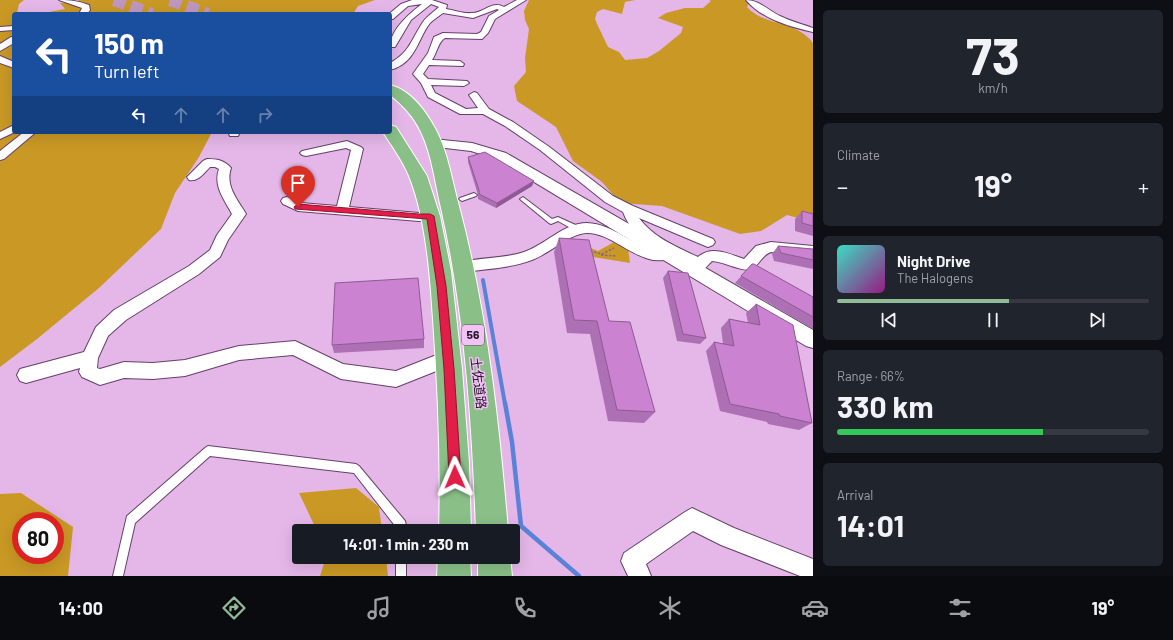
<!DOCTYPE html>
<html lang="en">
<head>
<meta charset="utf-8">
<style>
	:root { --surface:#171b24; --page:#20242c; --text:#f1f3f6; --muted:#9ea1a6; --line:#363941; --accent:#91ba96 }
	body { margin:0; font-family:Barlow,"Noto Sans JP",sans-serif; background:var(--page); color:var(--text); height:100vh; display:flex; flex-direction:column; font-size:15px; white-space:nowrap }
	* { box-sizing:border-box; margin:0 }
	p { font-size:13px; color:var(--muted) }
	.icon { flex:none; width:22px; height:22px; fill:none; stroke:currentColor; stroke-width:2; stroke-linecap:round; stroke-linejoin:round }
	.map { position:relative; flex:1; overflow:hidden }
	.panel { display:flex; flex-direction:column; gap:10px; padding:10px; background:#0d0f14; width:360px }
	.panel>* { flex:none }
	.guide { position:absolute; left:12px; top:12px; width:380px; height:122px; border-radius:4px; box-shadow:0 4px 16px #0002; background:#1a4fa0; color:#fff; overflow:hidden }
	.speed { position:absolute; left:12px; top:512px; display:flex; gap:8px; font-size:20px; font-weight:700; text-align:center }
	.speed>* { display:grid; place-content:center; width:52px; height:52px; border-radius:50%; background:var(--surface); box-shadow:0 4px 16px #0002; line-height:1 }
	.speed .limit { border:6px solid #d22; background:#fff; color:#111 }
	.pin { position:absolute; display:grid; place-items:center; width:34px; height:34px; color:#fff; margin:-41px -17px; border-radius:50% 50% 50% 0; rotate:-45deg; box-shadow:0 0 4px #0007 }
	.pin .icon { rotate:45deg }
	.me { position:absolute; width:44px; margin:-22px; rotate:359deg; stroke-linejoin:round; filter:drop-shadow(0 0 3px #0008) }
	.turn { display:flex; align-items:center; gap:14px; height:84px; padding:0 16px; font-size:18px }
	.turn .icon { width:52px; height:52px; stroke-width:2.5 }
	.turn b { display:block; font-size:28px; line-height:34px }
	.lanes { display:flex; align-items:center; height:38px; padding:0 16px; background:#0003; justify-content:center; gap:20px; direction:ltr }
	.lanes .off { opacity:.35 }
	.big { font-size:30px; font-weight:700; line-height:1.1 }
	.panel .widget { flex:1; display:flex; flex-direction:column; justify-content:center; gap:6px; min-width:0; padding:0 14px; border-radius:6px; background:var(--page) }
	.panel .dial { align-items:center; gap:0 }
	.dial b { font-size:52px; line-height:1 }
	.song { display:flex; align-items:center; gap:12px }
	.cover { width:48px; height:48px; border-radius:6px; background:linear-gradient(135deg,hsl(170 70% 55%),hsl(310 70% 35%)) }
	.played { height:4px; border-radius:2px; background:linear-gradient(90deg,var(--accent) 55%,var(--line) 55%) }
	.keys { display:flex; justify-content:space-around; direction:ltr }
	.heat { display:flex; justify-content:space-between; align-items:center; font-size:22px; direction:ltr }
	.charge { height:6px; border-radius:3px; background:linear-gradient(90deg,#34c759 66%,var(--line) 0) }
	.trip { position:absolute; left:292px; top:524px; width:228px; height:40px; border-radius:4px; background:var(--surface); box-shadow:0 4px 16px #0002; font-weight:700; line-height:40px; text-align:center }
	.tab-bar { display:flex; height:64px; justify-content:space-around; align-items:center; background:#090b0e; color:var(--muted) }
	.tab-bar .icon { width:28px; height:28px }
	.tab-bar .active { color:var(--accent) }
	.tab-bar b { font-size:18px; color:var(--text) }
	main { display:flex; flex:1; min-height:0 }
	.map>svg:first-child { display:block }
	.green { fill:#ca9925; fill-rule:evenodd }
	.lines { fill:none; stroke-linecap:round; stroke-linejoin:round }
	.stream-far1 { stroke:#5a82d7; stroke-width:4 }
	.stream { stroke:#5a82d7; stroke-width:4.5 }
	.trunk-tunnel { stroke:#be97c1; stroke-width:12; stroke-dasharray:12 6; stroke-linecap:butt }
	.service-casing { stroke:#663f6a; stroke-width:2 }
	.minor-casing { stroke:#663f6a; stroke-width:2 }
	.tertiary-casing { stroke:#663f6a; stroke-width:2 }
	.trunk-casing { stroke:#fff; stroke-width:2 }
	.path { stroke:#856688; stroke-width:1.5; stroke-dasharray:2.5 1.5; stroke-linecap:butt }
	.service { fill:#fff; fill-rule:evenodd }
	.minor { fill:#fff; fill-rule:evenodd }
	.tertiary { fill:#fff; fill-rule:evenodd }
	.trunk { fill:#8abf88; fill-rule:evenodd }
	.wall { fill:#ae70b4 }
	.shaded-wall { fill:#8d5b92 }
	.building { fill:#ca82d1; stroke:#8d5b92 }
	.route { fill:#e11d48; stroke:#92132f }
	.labels { text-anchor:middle; stroke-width:3; stroke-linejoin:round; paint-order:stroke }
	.shield { fill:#f1c3f5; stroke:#624965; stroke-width:1 }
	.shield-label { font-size:12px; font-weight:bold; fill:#251527 }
	.street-label { font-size:13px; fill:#251527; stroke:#f1c3f5 }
</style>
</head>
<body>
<main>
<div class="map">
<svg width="813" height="576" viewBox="0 0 813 576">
	<rect width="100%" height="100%" fill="#e4b7e8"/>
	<path class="green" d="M0,0H24L19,4L17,13L33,14H14V132H212L199,157L175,193L161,229L99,288L37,339L0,367Z
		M78,0H375L358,6L353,14H38L65,9L60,3H80Z
		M529,0H635L625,2L622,14L603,9L597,12L595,19L598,26L608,47L619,52L625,60L647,58L659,51L681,33L683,27L658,18L666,13L685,8H703L711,1L709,0H750L747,7C765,27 796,20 813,43V222L787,215L761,231L740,234L662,206L620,203L602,182L573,161L556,127L517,101L514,86L526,72L525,58L529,29L525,20L524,11Z
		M567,239L598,251L616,241L628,247L630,263L587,256Z
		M356,488L379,507L382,531H317L299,493Z
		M21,493L73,527L68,576H0V494ZM21,521H55V555H21Z
		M326,557H386L388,576H320Z"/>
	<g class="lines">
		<path class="stream-far1" d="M483,280L505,404"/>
		<path class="stream" d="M505,403L512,442L521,526L579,576"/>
		<path class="trunk-tunnel" d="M114,0L152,14
			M170,0L208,14"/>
		<defs>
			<path id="service" d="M474,193L477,195L476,196L462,201L459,199L460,198Z
				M523,197L552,219L558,217L560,218L580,227L581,229L580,231H576L558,221L551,224L549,223L521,200L520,199Z
				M208,446L356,464L359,466L405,521L406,525V531H396V527L354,473L210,456L135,523L123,576H113L127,516L205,448Z
				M396,557H406V576H396Z"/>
			<path id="minor" d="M59,0C70,0 79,1 89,5L90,10L87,14H79L82,8Z
				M412,0H432L447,5L446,9C454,10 464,14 472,13C484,13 492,0 504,7L517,0H526L495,19L488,33L482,39L445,38C438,42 437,53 432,60L460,61L464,64L463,66L429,65L423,74L428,79L467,81L469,83L464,86L431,85L435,93L466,109L478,108L469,95L474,92L477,93L489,109L513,122L548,146L613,196L633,206L713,239L715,242L713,245L708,247L703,245L639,218C654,238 677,247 698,257C712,245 729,254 744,259L756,246L771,242L813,246V256L771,252C762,255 760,264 752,269C745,273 722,261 712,261C705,268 699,277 689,274L687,270L690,266L672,257C644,272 614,232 587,233C570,233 549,254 532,260C511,268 486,269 463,272L458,271L456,267L458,263C479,257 503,259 524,252C545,245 564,223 587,223C614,224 633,247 658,249C642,240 629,229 623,212L605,202L540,150L505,126L483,114H460L428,97L421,83L413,74L428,53L434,37L443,33L477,34L481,32L489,16L499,10L497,9L473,18L443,13C439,16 434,19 430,23C417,40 416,63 390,70V63C410,52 411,40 423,22C427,16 434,12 439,7L431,4L411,20L395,47H390C390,30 410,13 422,4L408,6L393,19H390V14H389L401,4Z
				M746,0C759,0 769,11 780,16C790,21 802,24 813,28V32C790,27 762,19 746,0Z
				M14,26V30L0,31V27Z
				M11,37H14V43L0,51V44Z
				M0,56L14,62V68L0,63Z
				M14,125L15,132L0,139V132Z
				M24,132H36L4,159L0,160V151Z
				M230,132H240L238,136H230L229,134Z
				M347,141L361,147L363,149L349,207L419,213L430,212L435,213L437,216L435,219L419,221L298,211L283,204L281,201L283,198L287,197L301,203L337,206L351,150L346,148L306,156L302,155L300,153L302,151Z
				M207,159C217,159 224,160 231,168C225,186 237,199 246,214L228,240L220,257L199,274L126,320L108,336L98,358L97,368L100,369L124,362L153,363L185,360L239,346L295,341L343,364L396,371L434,356L448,352L454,354L456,359L454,364L396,387L341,379L293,355L239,360L185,376L153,379L124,378L100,385L82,377L79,372L80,368L26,383L20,381L17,375L20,369L84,352L96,327L114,310L189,266L210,250L217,235L232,214C224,199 213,186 219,169L215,167H210C204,173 198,182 189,180L187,177L203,161Z
				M692,508L734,528L813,559V576H800L721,545L693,531L646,564L651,576H628L621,561L624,553L685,512Z"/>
			<path id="tertiary" d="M433,139L472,143L506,153L813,330V348L806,346L496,159L471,151L428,146L426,143L428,140Z"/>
			<path id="trunk" d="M390,85C411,90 427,113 436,130C448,153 452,181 459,206C487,312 499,421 508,531H476C472,423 465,314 441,208C435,183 432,155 421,132C414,117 403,105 390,95Z
				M390,125L396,127L427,176L440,216L451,271L462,369L469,463L471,531H439C441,460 438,390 433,319C430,275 426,218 409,176C403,161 392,146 383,132H390Z
				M438,557H470L471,576H437Z
				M478,557H510L512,576H478Z"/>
		</defs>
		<use href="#service" class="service-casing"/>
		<use href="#minor" class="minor-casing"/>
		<use href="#tertiary" class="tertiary-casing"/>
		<use href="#trunk" class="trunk-casing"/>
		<path class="path" d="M590,251L602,254L614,248
			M601,255L616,256"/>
		<use href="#service" class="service"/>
		<use href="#minor" class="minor"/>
		<use href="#tertiary" class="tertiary"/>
		<use href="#trunk" class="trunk"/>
	</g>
	<path class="wall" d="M468,157L534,181L532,186L496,208L478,199V195L468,162Z
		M802,211L813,214V236L795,231V219Z
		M559,238L655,412L644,423L608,421L590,334L567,333L554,252Z
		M778,246L813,249V269L774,261L772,254Z
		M752,264L813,297V329L735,283Z
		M668,271L706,338L700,344L677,341L663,278Z
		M756,304L812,423L799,430L768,424L767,422L720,411L706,351L714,342L723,344L721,328L729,319L748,323L746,313Z
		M424,339V348L334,353L332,345Z"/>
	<path class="shaded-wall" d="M534,181L532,186L496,208L497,203Z"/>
	<path class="building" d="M485,152L534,181L497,203L479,194V190L468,157Z
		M802,211L813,214V226L802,223Z
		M559,238L589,240L609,321L630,322L655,412L617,410L597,321L574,320Z
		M778,246L813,249V260L781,253Z
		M752,264H754L813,297V317L741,276Z
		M668,271L688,273L706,338L683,334Z
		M418,278L424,339L332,345L335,283Z
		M756,304L793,325L812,423L780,416L779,414L730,404L714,342L734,346L729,319L760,325Z"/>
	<path class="route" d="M298,204L419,214H430L434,216L446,286L454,369L461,477L459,481L455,483L451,481L449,477L444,369L437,286L427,219L295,209L294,207Z"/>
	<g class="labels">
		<rect class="shield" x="462" y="325" width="22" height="20" rx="3"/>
		<g class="shield-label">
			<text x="473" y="339">56</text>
		</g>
		<g class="street-label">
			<text transform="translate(479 383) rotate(83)" y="5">土佐道路</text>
		</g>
	</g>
</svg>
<div class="speed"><div class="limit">80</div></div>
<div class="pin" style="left:298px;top:207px;background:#d93025"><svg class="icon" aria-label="arrive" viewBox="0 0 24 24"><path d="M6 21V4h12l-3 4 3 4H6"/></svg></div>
<svg class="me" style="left:455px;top:477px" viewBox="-20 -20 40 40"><path d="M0-17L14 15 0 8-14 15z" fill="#e11d48" stroke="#fff" stroke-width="4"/></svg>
<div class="trip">14:01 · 1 min · 230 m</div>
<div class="guide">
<div class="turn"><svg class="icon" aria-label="left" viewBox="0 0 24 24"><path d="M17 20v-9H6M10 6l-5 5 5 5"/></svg><div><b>150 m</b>Turn left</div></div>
<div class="lanes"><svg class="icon" aria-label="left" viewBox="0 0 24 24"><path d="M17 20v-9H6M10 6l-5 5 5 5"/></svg><svg class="icon off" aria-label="ahead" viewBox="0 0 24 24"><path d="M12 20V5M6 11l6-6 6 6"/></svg><svg class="icon off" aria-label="ahead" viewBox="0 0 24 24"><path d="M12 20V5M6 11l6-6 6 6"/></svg><svg class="icon off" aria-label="right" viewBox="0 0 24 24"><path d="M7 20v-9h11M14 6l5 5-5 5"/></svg></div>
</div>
</div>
<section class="panel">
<div class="widget dial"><b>73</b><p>km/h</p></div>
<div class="widget"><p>Climate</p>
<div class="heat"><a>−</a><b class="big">19°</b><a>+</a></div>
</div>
<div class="widget">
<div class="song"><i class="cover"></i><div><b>Night Drive</b><p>The Halogens</p></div></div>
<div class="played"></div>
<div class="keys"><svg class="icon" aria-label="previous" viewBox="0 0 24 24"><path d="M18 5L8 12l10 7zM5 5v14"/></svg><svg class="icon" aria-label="pause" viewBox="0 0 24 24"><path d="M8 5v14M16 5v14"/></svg><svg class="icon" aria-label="next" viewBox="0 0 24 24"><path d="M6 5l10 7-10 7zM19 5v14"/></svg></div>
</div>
<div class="widget"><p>Range · 66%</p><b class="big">330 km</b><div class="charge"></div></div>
<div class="widget"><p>Arrival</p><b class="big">14:01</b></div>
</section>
</main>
<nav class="tab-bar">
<b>14:00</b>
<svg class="icon active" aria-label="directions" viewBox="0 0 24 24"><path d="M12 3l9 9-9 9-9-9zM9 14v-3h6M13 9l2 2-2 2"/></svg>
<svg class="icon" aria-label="music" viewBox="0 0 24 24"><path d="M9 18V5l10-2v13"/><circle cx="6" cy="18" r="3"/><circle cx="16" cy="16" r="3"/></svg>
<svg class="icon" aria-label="phone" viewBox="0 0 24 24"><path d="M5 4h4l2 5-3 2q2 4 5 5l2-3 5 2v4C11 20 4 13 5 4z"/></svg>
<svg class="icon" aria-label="climate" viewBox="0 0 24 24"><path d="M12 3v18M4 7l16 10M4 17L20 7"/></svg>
<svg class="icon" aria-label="car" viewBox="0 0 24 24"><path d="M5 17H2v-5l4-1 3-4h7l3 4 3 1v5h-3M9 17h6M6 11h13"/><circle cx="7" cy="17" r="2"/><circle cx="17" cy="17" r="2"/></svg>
<svg class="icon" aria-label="filters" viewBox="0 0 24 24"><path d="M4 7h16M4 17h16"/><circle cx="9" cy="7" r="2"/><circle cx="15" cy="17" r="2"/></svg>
<b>19°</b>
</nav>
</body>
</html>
